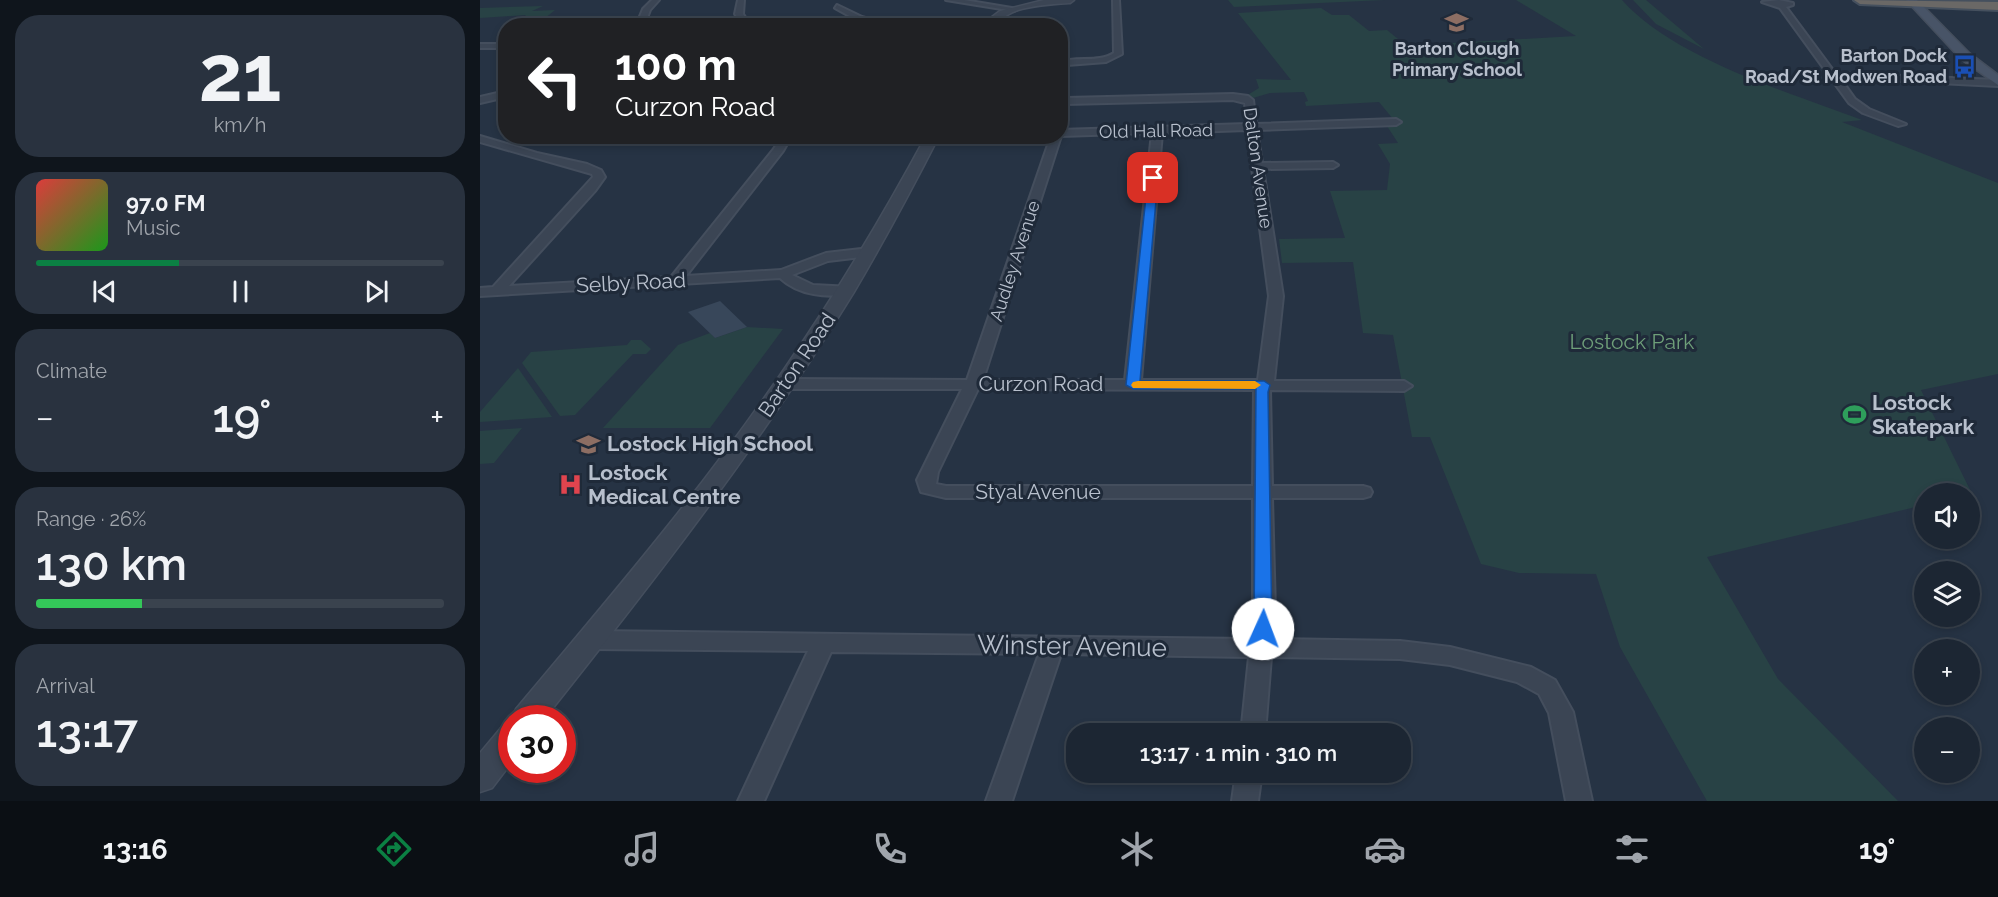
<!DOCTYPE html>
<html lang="en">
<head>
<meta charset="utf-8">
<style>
	:root { --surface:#1c2633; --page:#29323f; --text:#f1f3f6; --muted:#a0a5ac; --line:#3a434e; --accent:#0b8043 }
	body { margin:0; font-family:Raleway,sans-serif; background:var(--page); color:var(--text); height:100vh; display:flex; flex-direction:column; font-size:22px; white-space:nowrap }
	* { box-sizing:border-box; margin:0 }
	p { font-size:20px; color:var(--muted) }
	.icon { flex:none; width:33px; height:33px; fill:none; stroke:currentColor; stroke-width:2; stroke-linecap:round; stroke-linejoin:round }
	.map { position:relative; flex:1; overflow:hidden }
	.panel { display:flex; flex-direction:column; gap:15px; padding:15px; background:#0f151c; width:480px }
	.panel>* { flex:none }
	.banner { position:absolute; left:18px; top:18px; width:570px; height:126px; border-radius:24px; box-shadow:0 3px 9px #0003,0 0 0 2px var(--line); background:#202124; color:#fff; overflow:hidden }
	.tools { position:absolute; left:1434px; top:483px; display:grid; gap:12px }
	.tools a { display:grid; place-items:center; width:66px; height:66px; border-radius:50%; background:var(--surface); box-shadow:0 3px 9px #0003,0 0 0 2px var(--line); font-size:30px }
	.speed { position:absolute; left:18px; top:705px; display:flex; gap:12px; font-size:30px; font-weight:700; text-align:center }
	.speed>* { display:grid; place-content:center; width:78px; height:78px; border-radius:50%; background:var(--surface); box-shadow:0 3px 9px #0003,0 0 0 2px var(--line); line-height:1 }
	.speed .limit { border:9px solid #d22; background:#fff; color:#111 }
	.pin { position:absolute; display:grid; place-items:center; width:51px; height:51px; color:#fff; margin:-26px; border-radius:12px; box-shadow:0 3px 9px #0006 }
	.me { position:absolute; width:66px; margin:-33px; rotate:2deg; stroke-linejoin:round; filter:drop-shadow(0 0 4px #0008) }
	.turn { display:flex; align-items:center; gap:21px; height:126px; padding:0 18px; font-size:27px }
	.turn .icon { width:78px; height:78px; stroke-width:2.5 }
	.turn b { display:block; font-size:42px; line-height:51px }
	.big { font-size:45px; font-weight:600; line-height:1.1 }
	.panel .widget { flex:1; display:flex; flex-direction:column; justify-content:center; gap:9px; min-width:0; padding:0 21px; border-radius:24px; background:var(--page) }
	.panel .dial { align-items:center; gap:0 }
	.dial b { font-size:78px; line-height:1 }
	.song { display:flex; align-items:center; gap:18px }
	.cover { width:72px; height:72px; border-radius:9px; background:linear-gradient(135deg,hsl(0 70% 55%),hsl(120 70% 35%)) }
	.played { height:6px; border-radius:3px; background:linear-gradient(90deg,var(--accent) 35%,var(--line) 35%) }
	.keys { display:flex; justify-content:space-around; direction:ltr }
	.heat { display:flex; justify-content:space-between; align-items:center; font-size:33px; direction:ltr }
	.charge { height:9px; border-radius:4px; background:linear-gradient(90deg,#34c759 26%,var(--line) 0) }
	.trip { position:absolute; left:586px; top:723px; width:345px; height:60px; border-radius:24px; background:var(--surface); box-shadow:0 3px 9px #0003,0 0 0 2px var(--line); font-weight:600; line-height:60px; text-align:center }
	.tab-bar { display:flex; height:96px; justify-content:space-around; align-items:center; background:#0b0f14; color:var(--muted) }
	.tab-bar .icon { width:42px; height:42px }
	.tab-bar .on { color:var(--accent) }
	.tab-bar b { font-size:27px; color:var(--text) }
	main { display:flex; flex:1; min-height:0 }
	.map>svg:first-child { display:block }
	.green { fill:#284245 }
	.building { fill:#38475a }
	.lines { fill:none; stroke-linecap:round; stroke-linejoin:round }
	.minor-casing { stroke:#444e5d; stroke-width:4 }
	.tertiary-casing { stroke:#444e5d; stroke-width:3 }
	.secondary-casing { stroke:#444e5d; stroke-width:3 }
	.trunk-casing { stroke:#45505e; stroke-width:4 }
	.minor { fill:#3b4554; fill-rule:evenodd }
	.tertiary { fill:#3b4554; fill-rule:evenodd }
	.secondary { fill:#485467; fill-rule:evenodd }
	.trunk { fill:#6a6866; fill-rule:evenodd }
	.route { fill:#1a73e8; stroke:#114b97; stroke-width:1.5 }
	.slow { fill:#f59e0b }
	.labels { text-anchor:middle; stroke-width:6; stroke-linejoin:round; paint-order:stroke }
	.far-poi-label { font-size:18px; font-weight:bold; fill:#b8c0cd; stroke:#1f2a39 }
	.far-street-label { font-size:18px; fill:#b8c0cd; stroke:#1f2a39 }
	.street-label { font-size:21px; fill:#b8c0cd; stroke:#1f2a39 }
	.park-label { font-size:21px; fill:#6e9f79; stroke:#1f2a39 }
	.poi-label { font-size:21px; font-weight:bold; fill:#b8c0cd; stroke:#1f2a39; text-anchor:start }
	.near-street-label { font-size:26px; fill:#b8c0cd; stroke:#1f2a39 }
</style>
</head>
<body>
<main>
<section class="panel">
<div class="widget dial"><b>21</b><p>km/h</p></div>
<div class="widget">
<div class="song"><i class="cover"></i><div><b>97.0 FM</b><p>Music</p></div></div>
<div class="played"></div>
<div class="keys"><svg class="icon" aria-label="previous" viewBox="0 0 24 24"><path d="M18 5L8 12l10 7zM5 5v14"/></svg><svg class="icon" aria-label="pause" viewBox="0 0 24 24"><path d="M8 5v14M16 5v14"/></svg><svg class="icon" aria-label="next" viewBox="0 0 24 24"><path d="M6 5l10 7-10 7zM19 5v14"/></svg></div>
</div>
<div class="widget"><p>Climate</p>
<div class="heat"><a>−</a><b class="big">19°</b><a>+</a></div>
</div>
<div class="widget"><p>Range · 26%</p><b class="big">130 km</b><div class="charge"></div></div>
<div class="widget"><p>Arrival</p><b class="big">13:17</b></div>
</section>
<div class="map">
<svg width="1518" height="801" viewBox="0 0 1518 801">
	<rect width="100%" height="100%" fill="#263344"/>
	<path class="green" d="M748,0H905L754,7Z
		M1036,0H1142C1193,58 1310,93 1382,120L1362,122L1518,183V374L1441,390L1492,494H1444V505L1227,557L1298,679L1418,801H1227L1140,647L1116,574L1039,573L1001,564L950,437H932L913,335L883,333L873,262L802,263L799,239L865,238L850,191L907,190L910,164L898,144L918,143L907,126L918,125L899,102L826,106L825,102L828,101L824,92L790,93L773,98L766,96L779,88L776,79L811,80L758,13L841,8L852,15H869L889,31L907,30L923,43L955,44L1096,36Z
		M1153,0H1166L1224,49L1176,24Z
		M63,6L52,11L75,10L64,19L40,20L46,15L0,18V8Z
		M267,327L303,329L230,428H123L198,345L230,333L235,338Z
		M151,340H161L171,349L166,354H153L95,415L80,416L42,363L51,352L147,345Z
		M38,368L72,417L0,422V412Z
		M42,428L14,463L0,464V431Z"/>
	<path class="building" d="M240,301L267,327L235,338L208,312Z"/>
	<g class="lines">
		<defs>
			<path id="minor" d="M172,0H179L170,10L164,26H156L163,9Z
				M258,0H264L263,14L271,26H264L255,14Z
				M466,0H484L538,9L534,11Z
				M633,0H639L642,54L626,62L587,65L586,98L753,94L768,96L773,100L776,124L916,119L921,122L916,125L777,130L782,163L853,162L858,165L853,168L783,169L803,296L794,381H924L932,386L924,391L790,390L792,486H883L890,488L892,492L890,496L883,498H792L795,610L793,639L920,641L970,647L1051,667L1075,680L1093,712L1112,801H1086L1069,713L1059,694L1037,682L970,665L920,659L791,657L785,734H761L769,657L581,654L532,801H506L559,654L351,652L284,801H258L328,651L112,649L104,646L101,640L104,634L112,631L770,639L773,610V498H466L441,492L437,480L482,389H306L298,384L306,379L487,380L571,136H580V130L767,124L765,103L753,100L586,104L585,122L580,125V62C597,56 619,63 634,53ZM767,130L789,296L778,380H661L682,133ZM672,133L645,380H503L581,136ZM498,389L774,390L773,486H466L456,484L458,472Z
				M1299,0L1313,3V5L1306,7L1355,73L1518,80V86L1360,78L1375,99L1389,109L1426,124L1418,126L1383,113L1369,103L1300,8L1282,2Z
				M357,5L382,17L413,26C402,26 389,21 378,22C367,23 358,26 348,26L373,18L355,8Z
				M0,44H26V48H0Z
				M26,91V97L0,103V97Z
				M0,136L57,153L107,164L121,170L125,177L115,191L29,286L191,277L293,150L297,144L293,136L306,138L307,144L303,151L206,276L301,270L346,253L390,248L396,252L390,256L348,261L312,275L333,285L372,287L374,290L372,293C348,299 318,295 300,278L0,296V288L13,287L113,177L112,174L0,142Z
				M756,772H782L778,801H752Z"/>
			<path id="tertiary" d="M564,0H594L590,3C573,4 555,5 538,10C524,15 514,26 500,26L520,11Z
				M446,136H459C432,189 404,241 374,292C282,442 174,581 65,718H32L36,709C131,596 227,484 309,362C359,289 404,214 446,136Z
				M32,724V762L12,788L0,792V753L21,728Z"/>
			<path id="secondary" d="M1426,0H1437L1489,53L1518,75V85L1481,59Z"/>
			<path id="trunk" d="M1374,0L1518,2V10L1380,4Z"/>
		</defs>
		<use href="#minor" class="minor-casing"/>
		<use href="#tertiary" class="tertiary-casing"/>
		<use href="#secondary" class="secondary-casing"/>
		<use href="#trunk" class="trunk-casing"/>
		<use href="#minor" class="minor"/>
		<use href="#tertiary" class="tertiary"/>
		<use href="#secondary" class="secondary"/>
		<use href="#trunk" class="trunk"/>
	</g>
	<path class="route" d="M673,175L678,178L660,381H784L790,385L788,392L792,629L790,634L783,636L777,634L774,629L776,389H653L646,385L668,178Z"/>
	<path class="slow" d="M658,381H775L781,385L775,389L653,388L651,385L653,382Z"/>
	<defs>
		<symbol id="school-bare" viewBox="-9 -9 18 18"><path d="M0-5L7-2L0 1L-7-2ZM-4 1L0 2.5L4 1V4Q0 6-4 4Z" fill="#8d6e63" stroke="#1f2a39" stroke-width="2.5" paint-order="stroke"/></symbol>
		<symbol id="bus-bare" viewBox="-9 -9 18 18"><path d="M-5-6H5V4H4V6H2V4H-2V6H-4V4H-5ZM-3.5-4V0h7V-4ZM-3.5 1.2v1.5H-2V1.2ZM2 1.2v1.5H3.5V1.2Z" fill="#1a4fb4" stroke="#1f2a39" stroke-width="2.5" paint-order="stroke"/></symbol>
		<symbol id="stadium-bare" viewBox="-9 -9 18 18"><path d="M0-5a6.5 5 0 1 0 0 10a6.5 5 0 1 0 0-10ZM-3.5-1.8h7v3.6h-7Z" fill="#2e9e5b" stroke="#1f2a39" stroke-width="2.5" paint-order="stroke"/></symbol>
		<symbol id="hospital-bare" viewBox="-9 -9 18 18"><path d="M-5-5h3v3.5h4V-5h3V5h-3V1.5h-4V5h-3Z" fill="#e0444e" stroke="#1f2a39" stroke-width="2.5" paint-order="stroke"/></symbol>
	</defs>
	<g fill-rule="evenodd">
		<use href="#school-bare" x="960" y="6" width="33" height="33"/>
		<use href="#bus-bare" x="1468" y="50" width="33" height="33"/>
		<use href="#stadium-bare" x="1358" y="398" width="33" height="33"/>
		<use href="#school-bare" x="92" y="428" width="33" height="33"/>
		<use href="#hospital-bare" x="74" y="468" width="33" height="33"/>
	</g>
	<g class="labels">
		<g class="far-poi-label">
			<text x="977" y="55">Barton Clough<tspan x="977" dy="21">Primary School</tspan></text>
			<text x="1467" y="62" text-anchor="end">Barton Dock<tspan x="1467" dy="21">Road/St Modwen Road</tspan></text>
		</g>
		<g class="far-street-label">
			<text transform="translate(676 131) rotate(-1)" y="6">Old Hall Road</text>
			<text transform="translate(778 168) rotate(82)" y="6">Dalton Avenue</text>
			<text transform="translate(535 261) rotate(-72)" y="6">Audley Avenue</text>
		</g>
		<g class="street-label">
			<text transform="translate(151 283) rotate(-3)" y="7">Selby Road</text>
			<text transform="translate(317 365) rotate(-56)" y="7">Barton Road</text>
			<text x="561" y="391">Curzon Road</text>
			<text x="558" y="499">Styal Avenue</text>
		</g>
		<g class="park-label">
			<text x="1152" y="349">Lostock Park</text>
		</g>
		<g class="poi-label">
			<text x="1392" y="410">Lostock<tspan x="1392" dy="24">Skatepark</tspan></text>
			<text x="127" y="451">Lostock High School</text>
			<text x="108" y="480">Lostock<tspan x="108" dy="24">Medical Centre</tspan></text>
		</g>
		<g class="near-street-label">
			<text transform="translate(592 646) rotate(1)" y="9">Winster Avenue</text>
		</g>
	</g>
</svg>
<div class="tools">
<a><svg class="icon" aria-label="sound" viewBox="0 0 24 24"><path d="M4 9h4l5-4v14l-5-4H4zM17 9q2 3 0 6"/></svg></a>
<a><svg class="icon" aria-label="layers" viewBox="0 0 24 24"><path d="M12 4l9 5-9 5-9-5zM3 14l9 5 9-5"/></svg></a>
<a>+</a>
<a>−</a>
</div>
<div class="speed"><div class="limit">30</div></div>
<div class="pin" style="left:673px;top:178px;background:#d93025"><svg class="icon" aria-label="arrive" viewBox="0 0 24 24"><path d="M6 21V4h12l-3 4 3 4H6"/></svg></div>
<svg class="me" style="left:783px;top:629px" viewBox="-20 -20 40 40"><circle r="19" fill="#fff"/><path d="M0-13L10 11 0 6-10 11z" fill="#1a73e8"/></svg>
<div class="trip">13:17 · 1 min · 310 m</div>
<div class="banner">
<div class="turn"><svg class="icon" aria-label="left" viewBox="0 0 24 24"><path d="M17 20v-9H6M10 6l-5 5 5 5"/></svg><div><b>100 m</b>Curzon Road</div></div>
</div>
</div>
</main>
<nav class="tab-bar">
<b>13:16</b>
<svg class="icon on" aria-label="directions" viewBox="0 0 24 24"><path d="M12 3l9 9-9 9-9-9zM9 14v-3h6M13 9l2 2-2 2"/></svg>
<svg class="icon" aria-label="music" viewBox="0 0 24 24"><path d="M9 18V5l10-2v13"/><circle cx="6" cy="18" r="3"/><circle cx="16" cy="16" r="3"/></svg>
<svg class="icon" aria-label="phone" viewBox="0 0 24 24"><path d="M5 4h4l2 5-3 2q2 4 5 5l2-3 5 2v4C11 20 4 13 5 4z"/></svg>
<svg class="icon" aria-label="climate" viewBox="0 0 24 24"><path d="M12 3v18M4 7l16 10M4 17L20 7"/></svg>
<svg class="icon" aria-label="car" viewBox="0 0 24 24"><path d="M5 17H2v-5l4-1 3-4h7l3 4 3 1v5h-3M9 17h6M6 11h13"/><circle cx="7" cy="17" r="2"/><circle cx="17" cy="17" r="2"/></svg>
<svg class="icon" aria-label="filters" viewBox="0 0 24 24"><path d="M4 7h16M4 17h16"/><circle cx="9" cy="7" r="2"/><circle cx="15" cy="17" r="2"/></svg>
<b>19°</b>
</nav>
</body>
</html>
